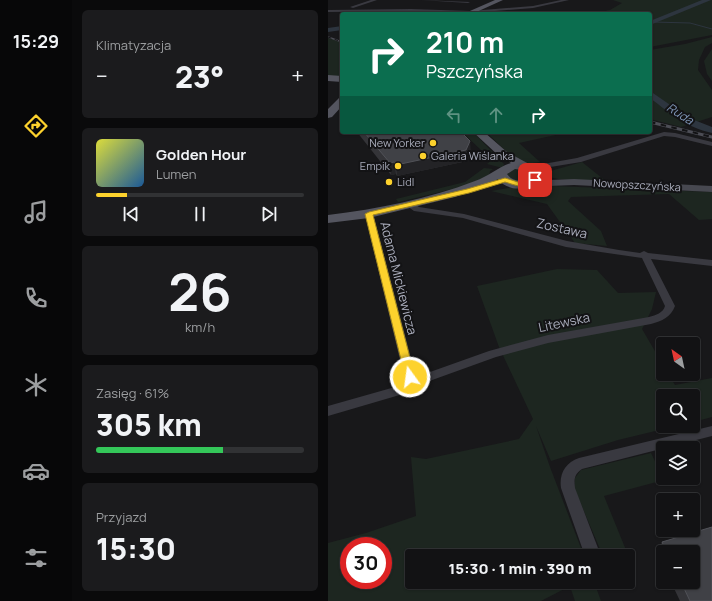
<!DOCTYPE html>
<html lang="pl">
<head>
<meta charset="utf-8">
<style>
	:root { --surface:#121214; --page:#1b1b1d; --text:#f1f3f6; --muted:#9c9ea0; --line:#313234; --accent:#fdd22d }
	body { margin:0; font-family:Manrope,sans-serif; background:var(--page); color:var(--text); height:100vh; display:flex; flex-direction:column; font-size:15px; white-space:nowrap }
	* { box-sizing:border-box; margin:0 }
	p { font-size:13px; color:var(--muted) }
	.icon { flex:none; width:22px; height:22px; fill:none; stroke:currentColor; stroke-width:2; stroke-linecap:round; stroke-linejoin:round }
	.map { position:relative; flex:1; overflow:hidden }
	.side { display:flex; flex-direction:column; gap:10px; padding:10px; background:#0a0a0b; width:256px }
	.side>* { flex:none }
	.banner { position:absolute; left:12px; top:12px; width:312px; height:122px; border-radius:4px; box-shadow:0 1px 3px #0004,0 0 0 1px var(--line); background:#0b6e4f; color:#fff; overflow:hidden }
	.needle { width:26px; rotate:327deg }
	.buttons { position:absolute; left:328px; top:337px; display:grid; gap:8px }
	.buttons a { display:grid; place-items:center; width:44px; height:44px; border-radius:4px; background:var(--surface); box-shadow:0 1px 3px #0004,0 0 0 1px var(--line); font-size:20px }
	.speed { position:absolute; left:12px; top:537px; display:flex; gap:8px; font-size:20px; font-weight:700; text-align:center }
	.speed>* { display:grid; place-content:center; width:52px; height:52px; border-radius:50%; background:var(--surface); box-shadow:0 1px 3px #0004,0 0 0 1px var(--line); line-height:1 }
	.speed .limit { border:6px solid #d22; background:#fff; color:#111 }
	.pin { position:absolute; display:grid; place-items:center; width:34px; height:34px; color:#fff; margin:-17px; border-radius:8px; box-shadow:0 2px 6px #0006 }
	.me { position:absolute; width:44px; margin:-22px; rotate:346deg; stroke-linejoin:round; filter:drop-shadow(0 0 3px #0008) }
	.turn { display:flex; align-items:center; gap:14px; height:84px; padding:0 20px; font-size:18px }
	.turn .icon { width:52px; height:52px; stroke-width:2.5 }
	.turn b { display:block; font-size:28px; line-height:34px }
	.lanes { display:flex; align-items:center; height:38px; padding:0 20px; background:#0003; justify-content:center; gap:20px; direction:ltr }
	.lanes .off { opacity:.35 }
	.big { font-size:30px; font-weight:800; line-height:1.1 }
	.side .card { flex:1; display:flex; flex-direction:column; justify-content:center; gap:6px; min-width:0; padding:0 14px; border-radius:6px; background:var(--page) }
	.side .dial { align-items:center; gap:0 }
	.dial b { font-size:52px; line-height:1 }
	.song { display:flex; align-items:center; gap:12px }
	.cover { width:48px; height:48px; border-radius:6px; background:linear-gradient(135deg,hsl(60 70% 55%),hsl(210 70% 35%)) }
	.played { height:4px; border-radius:2px; background:linear-gradient(90deg,var(--accent) 15%,var(--line) 15%) }
	.keys { display:flex; justify-content:space-around; direction:ltr }
	.heat { display:flex; justify-content:space-between; align-items:center; font-size:22px; direction:ltr }
	.charge { height:6px; border-radius:3px; background:linear-gradient(90deg,#34c759 61%,var(--line) 0) }
	.trip { position:absolute; left:77px; top:549px; width:230px; height:40px; border-radius:4px; background:var(--surface); box-shadow:0 1px 3px #0004,0 0 0 1px var(--line); font-weight:800; line-height:40px; text-align:center }
	main { display:flex; flex:1; min-height:0 }
	.menu { display:flex; flex-direction:column; width:72px; justify-content:space-around; align-items:center; background:#070708; color:var(--muted) }
	.menu .icon { width:28px; height:28px }
	.menu .on { color:var(--accent) }
	.menu b { font-size:18px; color:var(--text) }
	.map>svg:first-child { display:block }
	.green { fill:#1d2620; fill-rule:evenodd }
	.lines { fill:none; stroke-linecap:round; stroke-linejoin:round }
	.stream { stroke:#2d353f; stroke-width:1 }
	.river { fill:#2d353f; fill-rule:evenodd }
	.street { fill:#393940; fill-rule:evenodd }
	.secondary { fill:#474850; fill-rule:evenodd }
	.primary { fill:#54555f; fill-rule:evenodd }
	.rail-far1-casing { stroke:#4c4d55; stroke-width:1.5 }
	.rail-casing { stroke:#4c4d55; stroke-width:3 }
	.rail-far1 { stroke:#131315; stroke-width:1; stroke-dasharray:3.5; stroke-linecap:butt }
	.rail { stroke:#131315; stroke-width:2; stroke-dasharray:5.5; stroke-linecap:butt }
	.wall { fill:#343438 }
	.shaded-wall { fill:#232326 }
	.building { fill:#404146; stroke:#515258 }
	.route { fill:#fdd22d; stroke:#a4881d }
	.poi-dot { fill:#fdd22d; stroke:#131315; stroke-width:1.5 }
	.labels { text-anchor:middle; stroke-width:4; stroke-linejoin:round; paint-order:stroke }
	.far-poi-label { font-size:11px; fill:#a9acbb; stroke:#131315; text-anchor:end }
	.far-street-label { font-size:11px; fill:#a9acbb; stroke:#131315 }
	.far-water-label { font-size:12px; font-style:italic; fill:#7f96b8; stroke:#131315 }
	.street-label { font-size:13px; fill:#a9acbb; stroke:#131315 }
</style>
</head>
<body>
<main>
<nav class="menu">
<b>15:29</b>
<svg class="icon on" aria-label="directions" viewBox="0 0 24 24"><path d="M12 3l9 9-9 9-9-9zM9 14v-3h6M13 9l2 2-2 2"/></svg>
<svg class="icon" aria-label="music" viewBox="0 0 24 24"><path d="M9 18V5l10-2v13"/><circle cx="6" cy="18" r="3"/><circle cx="16" cy="16" r="3"/></svg>
<svg class="icon" aria-label="phone" viewBox="0 0 24 24"><path d="M5 4h4l2 5-3 2q2 4 5 5l2-3 5 2v4C11 20 4 13 5 4z"/></svg>
<svg class="icon" aria-label="climate" viewBox="0 0 24 24"><path d="M12 3v18M4 7l16 10M4 17L20 7"/></svg>
<svg class="icon" aria-label="car" viewBox="0 0 24 24"><path d="M5 17H2v-5l4-1 3-4h7l3 4 3 1v5h-3M9 17h6M6 11h13"/><circle cx="7" cy="17" r="2"/><circle cx="17" cy="17" r="2"/></svg>
<svg class="icon" aria-label="filters" viewBox="0 0 24 24"><path d="M4 7h16M4 17h16"/><circle cx="9" cy="7" r="2"/><circle cx="15" cy="17" r="2"/></svg>
</nav>
<section class="side">
<div class="card"><p>Klimatyzacja</p>
<div class="heat"><a>−</a><b class="big">23°</b><a>+</a></div>
</div>
<div class="card">
<div class="song"><i class="cover"></i><div><b>Golden Hour</b><p>Lumen</p></div></div>
<div class="played"></div>
<div class="keys"><svg class="icon" aria-label="previous" viewBox="0 0 24 24"><path d="M18 5L8 12l10 7zM5 5v14"/></svg><svg class="icon" aria-label="pause" viewBox="0 0 24 24"><path d="M8 5v14M16 5v14"/></svg><svg class="icon" aria-label="next" viewBox="0 0 24 24"><path d="M6 5l10 7-10 7zM19 5v14"/></svg></div>
</div>
<div class="card dial"><b>26</b><p>km/h</p></div>
<div class="card"><p>Zasięg · 61%</p><b class="big">305 km</b><div class="charge"></div></div>
<div class="card"><p>Przyjazd</p><b class="big">15:30</b></div>
</section>
<div class="map">
<svg width="384" height="601" viewBox="0 0 384 601">
	<rect width="100%" height="100%" fill="#18181a"/>
	<path class="green" d="M285,0H384V35L322,47V14H275L272,12L282,10L294,3Z
		M384,37V43L377,47L371,60L370,70L384,90V117L353,127L322,119V50L357,44Z
		M0,38L14,42V78L0,76Z
		M384,49V81L379,74L376,61Z
		M134,132H145L176,164L175,168L159,164L166,158V155L153,150Z
		M158,132H241L191,143L212,162L198,164L183,156Z
		M254,162L279,182L230,179L216,176L219,172Z
		M156,168L165,169L162,171L161,176L133,187L50,207L70,202L68,199L137,182Z
		M187,168H196L206,175L195,182L182,180L178,173Z
		M224,186L384,192V219L371,220L341,194L243,197L240,201L273,231L279,246L247,243L219,204L163,191L187,187Z
		M229,269L269,270L290,293L328,292L324,309L314,329L335,365V374H340L347,385L384,378V417L365,422V396H335V426H348L290,440L223,461L208,426L222,467L256,556H84V582H266L273,601H247L242,586L213,601H0V543L38,533L88,516L83,457L98,459L191,439L205,419L171,347L149,286ZM21,546H55V580H21Z
		M323,453L336,480L276,496L300,555L275,556L246,488L247,478L253,470Z"/>
	<g class="lines">
		<path class="stream" d="M325,22L362,23L384,29"/>
		<path class="river" d="M374,0H383L322,25V21Z
			M14,26V30L0,32V28Z
			M322,91L361,118L384,127V133C358,127 343,114 322,98Z"/>
		<path class="street" d="M43,0H49L25,8L22,7Z
			M93,0L142,2L140,3Z
			M233,0H241L205,8L143,13L83,11L0,12V10L83,9L143,11L205,6Z
			M336,132L347,133L384,142V146L347,137L336,136L253,162L204,170L200,168L204,166L249,158Z
			M79,202H85L91,207L136,214L239,241L291,250L312,253L316,251L320,253L384,260V266L323,259L347,306C343,317 334,321 323,324L220,343L168,357L82,388L75,394L0,416V406L67,387L72,384L76,377L37,214L38,212H44L45,214L88,377L161,351L220,335L321,317C328,315 335,313 337,306L314,258L238,247L135,218L86,211L79,206Z
			M384,426V436L254,469C246,474 246,480 247,488L273,556H257L233,488C231,474 237,463 251,458Z"/>
		<path class="secondary" d="M246,179L384,186V192L246,185L196,187L192,186L190,184L192,182L196,181Z"/>
		<path class="primary" d="M167,0H175L144,14H135Z
			M0,75L14,76V82L0,81Z
			M14,97V106L4,117L0,118V109L11,98Z
			M145,132H156L179,152L201,164L208,166L213,169L216,176C206,190 181,194 170,179L158,186L127,197L41,218L0,223V215C50,209 100,199 147,181C160,177 170,167 183,163L171,156ZM187,169L200,171L204,176C196,182 185,183 179,174Z"/>
		<defs>
			<path id="rail-far1" d="M0,37L14,42"/>
			<path id="rail" d="M322,122L384,137"/>
		</defs>
		<use href="#rail-far1" class="rail-far1-casing"/>
		<use href="#rail" class="rail-casing"/>
		<use href="#rail-far1" class="rail-far1"/>
		<use href="#rail" class="rail"/>
	</g>
	<path class="wall" d="M29,132H133L143,152L139,161L69,176L68,174L63,175Z
		M384,527V601H352L343,582H365V552H335V564L330,553L334,542Z"/>
	<path class="shaded-wall" d="M142,141L143,152L139,161L69,176L68,165Z
		M66,162L68,174L63,175L62,163Z"/>
	<path class="building" d="M36,132H133L142,141L138,150L68,165L66,162L62,163Z
		M384,527V601H362L353,582H365V552H339L334,542Z"/>
	<path class="route" d="M177,178L190,182L207,178L210,180L190,186L177,182L141,193L45,215L87,377L85,380H78L37,214L41,212L139,189Z"/>
	<g class="poi-dot">
		<circle cx="105" cy="143" r="4"/>
		<circle cx="95" cy="156" r="4"/>
		<circle cx="70" cy="166" r="4"/>
		<circle cx="61" cy="182" r="4"/>
	</g>
	<g class="labels">
		<g class="far-poi-label">
			<text x="97" y="147">New Yorker</text>
			<text x="103" y="160" text-anchor="start">Galeria Wiślanka</text>
			<text x="62" y="170">Empik</text>
			<text x="69" y="186" text-anchor="start">Lidl</text>
		</g>
		<g class="far-street-label">
			<text transform="translate(309 185) rotate(3)" y="4">Nowopszczyńska</text>
		</g>
		<g class="far-water-label">
			<text transform="translate(352 114) rotate(32)" y="4">Ruda</text>
		</g>
		<g class="street-label">
			<text transform="translate(234 228) rotate(13)" y="5">Zostawa</text>
			<text transform="translate(71 278) rotate(76)" y="5">Adama Mickiewicza</text>
			<text transform="translate(236 322) rotate(-12)" y="5">Litewska</text>
		</g>
	</g>
</svg>
<div class="buttons">
<a><svg class="needle" viewBox="-14 -14 28 28"><path d="M0-13l5 13h-10z" fill="#e53935"/><path d="M0 13l5-13h-10z" fill="#9c9ea0"/></svg></a>
<a><svg class="icon" aria-label="search" viewBox="0 0 24 24"><circle cx="10" cy="10" r="6"/><path d="M15 15l6 6"/></svg></a>
<a><svg class="icon" aria-label="layers" viewBox="0 0 24 24"><path d="M12 4l9 5-9 5-9-5zM3 14l9 5 9-5"/></svg></a>
<a>+</a>
<a>−</a>
</div>
<div class="speed"><div class="limit">30</div></div>
<div class="pin" style="left:207px;top:180px;background:#d93025"><svg class="icon" aria-label="arrive" viewBox="0 0 24 24"><path d="M6 21V4h12l-3 4 3 4H6"/></svg></div>
<svg class="me" style="left:82px;top:377px" viewBox="-20 -20 40 40"><circle r="17" fill="#fdd22d" stroke="#fff" stroke-width="3"/><path d="M0-11L8 9 0 5-8 9z" fill="#fff"/></svg>
<div class="trip">15:30 · 1 min · 390 m</div>
<div class="banner">
<div class="turn"><svg class="icon" aria-label="right" viewBox="0 0 24 24"><path d="M7 20v-9h11M14 6l5 5-5 5"/></svg><div><b>210 m</b>Pszczyńska</div></div>
<div class="lanes"><svg class="icon off" aria-label="left" viewBox="0 0 24 24"><path d="M17 20v-9H6M10 6l-5 5 5 5"/></svg><svg class="icon off" aria-label="ahead" viewBox="0 0 24 24"><path d="M12 20V5M6 11l6-6 6 6"/></svg><svg class="icon" aria-label="right" viewBox="0 0 24 24"><path d="M7 20v-9h11M14 6l5 5-5 5"/></svg></div>
</div>
</div>
</main>
</body>
</html>
